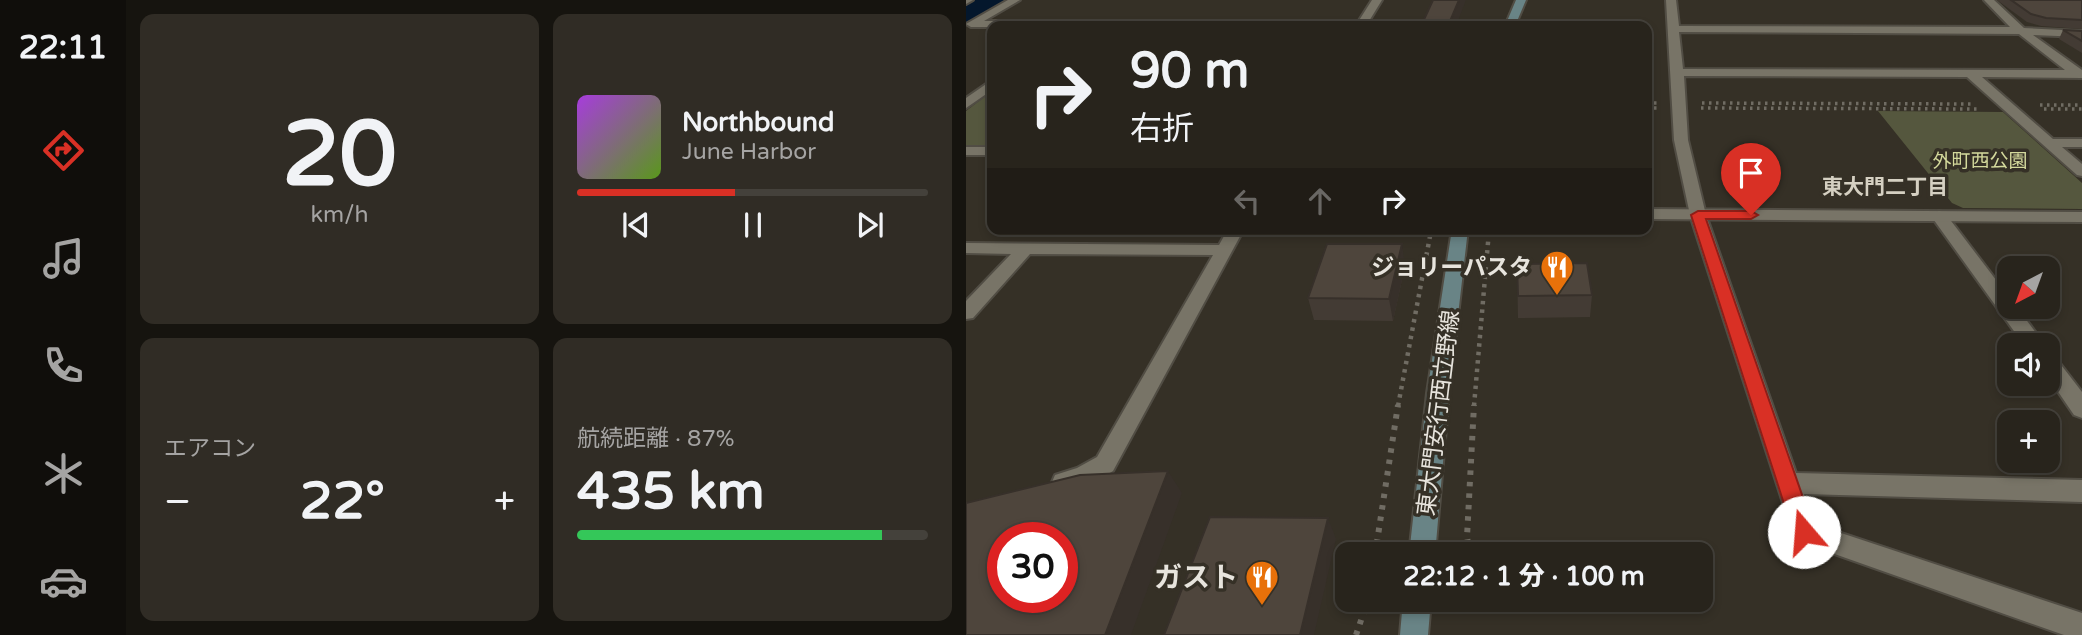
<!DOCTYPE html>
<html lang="ja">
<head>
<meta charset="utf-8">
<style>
	:root { --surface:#28241c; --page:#302c25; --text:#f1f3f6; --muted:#a5a4a3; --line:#44413b; --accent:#d93025 }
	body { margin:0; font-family:"Varela Round","Noto Sans JP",sans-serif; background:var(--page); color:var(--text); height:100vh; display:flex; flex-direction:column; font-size:26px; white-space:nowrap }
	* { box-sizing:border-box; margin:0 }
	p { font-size:23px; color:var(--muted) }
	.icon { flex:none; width:38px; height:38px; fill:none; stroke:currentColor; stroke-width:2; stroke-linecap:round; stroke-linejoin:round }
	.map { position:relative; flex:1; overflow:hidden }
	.sheet { display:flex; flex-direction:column; gap:14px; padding:14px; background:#16140f; width:840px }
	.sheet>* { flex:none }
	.hud { position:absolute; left:21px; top:21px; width:665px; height:214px; border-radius:14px; box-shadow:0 4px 10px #0003,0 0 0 2px var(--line); background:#28241c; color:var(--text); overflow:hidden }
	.needle { width:46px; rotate:221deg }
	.tools { position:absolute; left:1031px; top:256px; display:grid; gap:14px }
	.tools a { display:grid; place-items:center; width:63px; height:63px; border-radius:14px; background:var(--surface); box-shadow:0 4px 10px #0003,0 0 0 2px var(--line); font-size:35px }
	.speed { position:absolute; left:21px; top:522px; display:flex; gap:14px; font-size:35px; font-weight:700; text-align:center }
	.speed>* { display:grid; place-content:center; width:91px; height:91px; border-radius:50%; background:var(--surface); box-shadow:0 4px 10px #0003,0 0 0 2px var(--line); line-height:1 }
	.speed .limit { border:10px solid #d22; background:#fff; color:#111 }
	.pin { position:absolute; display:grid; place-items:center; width:60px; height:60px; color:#fff; margin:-72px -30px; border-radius:50% 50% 50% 0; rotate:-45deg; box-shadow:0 0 7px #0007 }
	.pin .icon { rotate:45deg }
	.me { position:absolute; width:77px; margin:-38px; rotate:342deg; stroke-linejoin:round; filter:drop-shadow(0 0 5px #0008) }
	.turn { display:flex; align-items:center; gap:24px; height:147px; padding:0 28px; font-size:32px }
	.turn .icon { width:91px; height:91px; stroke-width:2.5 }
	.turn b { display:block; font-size:49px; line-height:60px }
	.lanes { display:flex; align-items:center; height:66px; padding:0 28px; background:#0003; justify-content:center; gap:35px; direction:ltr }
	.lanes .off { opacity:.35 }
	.big { font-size:52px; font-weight:800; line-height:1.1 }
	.sheet .card { flex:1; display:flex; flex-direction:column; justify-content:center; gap:10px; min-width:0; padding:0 24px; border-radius:14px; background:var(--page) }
	.sheet .dial { align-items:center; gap:0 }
	.dial b { font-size:91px; line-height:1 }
	.song { display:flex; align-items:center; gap:21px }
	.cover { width:84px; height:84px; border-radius:10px; background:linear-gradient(135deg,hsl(280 70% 55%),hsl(90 70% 35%)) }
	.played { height:7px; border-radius:4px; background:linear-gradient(90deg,var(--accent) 45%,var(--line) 45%) }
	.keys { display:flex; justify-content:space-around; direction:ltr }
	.heat { display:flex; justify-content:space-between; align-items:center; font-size:38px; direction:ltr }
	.charge { height:10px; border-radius:5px; background:linear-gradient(90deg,#34c759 87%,var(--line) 0) }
	.sheet .tiles { flex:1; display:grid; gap:14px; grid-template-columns:repeat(2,1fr) }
	.trip { position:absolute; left:369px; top:542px; width:378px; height:70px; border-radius:14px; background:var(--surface); box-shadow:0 4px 10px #0003,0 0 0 2px var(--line); font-weight:800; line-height:70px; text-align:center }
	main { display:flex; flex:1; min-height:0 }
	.tab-bar { display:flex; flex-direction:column; width:126px; justify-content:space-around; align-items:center; background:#100e0b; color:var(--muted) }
	.tab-bar .icon { width:49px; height:49px }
	.tab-bar .current { color:var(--accent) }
	.tab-bar b { font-size:32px; color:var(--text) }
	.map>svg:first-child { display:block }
	.green { fill:#55573e }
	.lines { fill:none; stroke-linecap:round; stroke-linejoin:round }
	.river { fill:#04172c; fill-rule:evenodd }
	.minor-casing { stroke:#514d44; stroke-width:4 }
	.tertiary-casing { stroke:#514d44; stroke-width:4 }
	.secondary-casing { stroke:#514d44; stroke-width:4 }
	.path-far2 { stroke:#706c63; stroke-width:3.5; stroke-dasharray:2.5 4.5; stroke-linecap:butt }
	.path-far1 { stroke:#706c63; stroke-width:4.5; stroke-dasharray:3.5 5; stroke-linecap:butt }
	.path { stroke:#706c63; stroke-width:6; stroke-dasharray:4.5 7; stroke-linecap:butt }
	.minor { fill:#787467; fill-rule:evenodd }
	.tertiary { fill:#787467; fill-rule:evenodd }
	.secondary { fill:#698486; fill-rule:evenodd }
	.wall { fill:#433b34 }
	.shaded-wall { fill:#37302a }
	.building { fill:#4e453c; stroke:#37302a; stroke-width:2; fill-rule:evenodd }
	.route { fill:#d93025; stroke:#8d1f18; stroke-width:2 }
	.labels { text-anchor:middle; stroke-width:7; stroke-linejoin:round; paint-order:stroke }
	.far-park-label { font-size:19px; fill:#d4d99c; stroke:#353026 }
	.far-neighbourhood-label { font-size:21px; font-weight:bold; fill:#d5d0c2; stroke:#353026 }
	.poi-label { font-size:23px; font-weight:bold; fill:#e7e4dd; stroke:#353026; text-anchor:end }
	.street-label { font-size:23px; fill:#e7e4dd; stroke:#353026 }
	.near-poi-label { font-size:28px; font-weight:bold; fill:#e7e4dd; stroke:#353026; text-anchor:end }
</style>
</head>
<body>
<main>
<nav class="tab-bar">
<b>22:11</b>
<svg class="icon current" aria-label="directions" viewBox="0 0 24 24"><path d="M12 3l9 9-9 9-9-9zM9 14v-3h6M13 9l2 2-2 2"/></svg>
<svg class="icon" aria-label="music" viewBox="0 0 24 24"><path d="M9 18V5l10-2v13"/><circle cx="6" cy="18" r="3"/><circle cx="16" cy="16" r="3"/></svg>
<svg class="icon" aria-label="phone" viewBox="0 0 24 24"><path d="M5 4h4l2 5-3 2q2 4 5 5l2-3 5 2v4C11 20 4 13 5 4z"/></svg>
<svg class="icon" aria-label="climate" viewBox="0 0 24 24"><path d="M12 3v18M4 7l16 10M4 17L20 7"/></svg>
<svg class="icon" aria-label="car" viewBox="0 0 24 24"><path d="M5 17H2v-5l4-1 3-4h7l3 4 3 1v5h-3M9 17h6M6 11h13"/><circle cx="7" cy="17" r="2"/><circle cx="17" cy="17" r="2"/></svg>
</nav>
<section class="sheet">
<div class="tiles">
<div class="card dial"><b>20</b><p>km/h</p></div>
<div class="card">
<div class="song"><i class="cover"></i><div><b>Northbound</b><p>June Harbor</p></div></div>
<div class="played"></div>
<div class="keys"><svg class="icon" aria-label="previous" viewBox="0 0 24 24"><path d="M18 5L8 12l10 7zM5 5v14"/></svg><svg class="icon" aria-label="pause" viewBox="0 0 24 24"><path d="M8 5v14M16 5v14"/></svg><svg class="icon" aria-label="next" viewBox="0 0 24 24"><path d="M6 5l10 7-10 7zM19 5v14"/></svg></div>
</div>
<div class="card"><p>エアコン</p>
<div class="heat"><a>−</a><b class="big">22°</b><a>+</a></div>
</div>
<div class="card"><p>航続距離 · 87%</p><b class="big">435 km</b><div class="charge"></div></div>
</div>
</section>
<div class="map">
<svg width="1116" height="635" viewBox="0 0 1116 635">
	<rect width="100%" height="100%" fill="#353026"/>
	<path class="green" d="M26,91V148L0,147V111Z
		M912,111L1037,112L1116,183V209L997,208L986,203Z"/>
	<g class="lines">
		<path class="river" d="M6,0H42C34,12 14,20 0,24V3Z"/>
		<defs>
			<path id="minor" d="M0,0H7L0,4Z
				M42,0H54L18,21L392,22L406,0H416L400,26L5,27L0,24Z
				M700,0H710L713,26L1044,27L1018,0H1028L1058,28L1116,31V37L1067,35L1116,70V78L1016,77L1087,139H1116V147H1096L1116,164V176L1111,175L1001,77L718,76L722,140L740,215L830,473L1116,480V502L838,494L848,524L1116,613V635H1098L829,540L724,215L708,140ZM713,32L1053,34L1099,70L717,69Z
				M26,80V90L0,108V98Z
				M0,147H26V155H0Z
				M973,211L979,213L1043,297V306H1050L1079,345H1058L965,216Z
				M262,229H278L147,471C131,481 109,496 89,489L86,482L89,475L111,468L131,457L247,255L64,254L7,318L0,319V301L45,254L0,253V243L253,245Z
				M1082,354L1089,357L1116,392V418L1108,415L1082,377Z"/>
			<path id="tertiary" d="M681,209L1116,212V222L681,219Z"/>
			<path id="secondary" d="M550,0H560L549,26H539Z
				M486,229H502L483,393L469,555H443L461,393Z
				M437,600H465L462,635H434Z"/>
		</defs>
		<use href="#minor" class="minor-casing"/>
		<use href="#tertiary" class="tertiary-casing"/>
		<use href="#secondary" class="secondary-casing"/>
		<path class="path-far2" d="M681,103H691
			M736,103L1007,104
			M1074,105H1116
			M681,108H692
			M735,108L1013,109
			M1078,109H1116
			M464,233L465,229
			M523,233V229"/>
		<path class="path-far1" d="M432,406L465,231
			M508,406L523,231"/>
		<path class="path" d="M409,555L432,405
			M504,555L501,537L508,405
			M390,635L402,600"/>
		<use href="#minor" class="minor"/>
		<use href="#tertiary" class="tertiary"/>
		<use href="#secondary" class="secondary"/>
	</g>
	<path class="wall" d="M1031,0H1116V29L1075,26L1061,22Z
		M1097,30L1116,31V53L1093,39Z
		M551,264L626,295L624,317L552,318Z
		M439,266L427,321L348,320L342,298Z"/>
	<path class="shaded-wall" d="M493,0H500L490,26H482Z
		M436,244L439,266L427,321L423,299Z
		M202,471L216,493L165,635H139Z
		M362,518L370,539L348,635H334Z"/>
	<path class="building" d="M467,0H493L482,26H455Z
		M1045,0H1116V20L1080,18L1065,14Z
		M1097,30L1116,31V41Z
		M361,244H436L423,299L342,298Z
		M621,263L626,295L552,296L551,264Z
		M202,471L139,635H0V503L114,475ZM37,537H96V597H37Z
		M244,517L362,518L334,635H198Z"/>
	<path class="route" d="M732,211H785L792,215L785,219H740L849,532L846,539L838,541L831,539L827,532L725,215Z"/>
	<defs>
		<symbol id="restaurant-pin" viewBox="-11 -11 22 30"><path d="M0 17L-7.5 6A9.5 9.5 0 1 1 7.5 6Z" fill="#e8710a" stroke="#353026"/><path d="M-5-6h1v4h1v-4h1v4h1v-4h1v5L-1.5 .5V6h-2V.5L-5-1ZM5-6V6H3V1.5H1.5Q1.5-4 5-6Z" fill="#fff"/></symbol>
	</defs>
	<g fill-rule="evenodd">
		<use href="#restaurant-pin" x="572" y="248" width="38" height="52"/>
		<use href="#restaurant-pin" x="277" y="558" width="38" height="52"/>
	</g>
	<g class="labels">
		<g class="far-park-label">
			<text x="1014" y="167">外町西公園</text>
		</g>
		<g class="far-neighbourhood-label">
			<text x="919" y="194">東大門二丁目</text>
		</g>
		<g class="poi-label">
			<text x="566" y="275">ジョリーパスタ</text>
		</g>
		<g class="street-label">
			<text transform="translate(472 413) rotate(-83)" y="8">東大門安行西立野線</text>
		</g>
		<g class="near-poi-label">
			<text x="272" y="587">ガスト</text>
		</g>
	</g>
</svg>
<div class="tools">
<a><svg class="needle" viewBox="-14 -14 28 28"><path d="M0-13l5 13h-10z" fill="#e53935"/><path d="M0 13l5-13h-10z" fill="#a5a4a3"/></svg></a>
<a><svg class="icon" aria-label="sound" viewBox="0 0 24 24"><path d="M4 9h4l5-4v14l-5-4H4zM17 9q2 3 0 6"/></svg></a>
<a>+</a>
</div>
<div class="speed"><div class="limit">30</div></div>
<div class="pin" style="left:785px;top:215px;background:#d93025"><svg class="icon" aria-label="arrive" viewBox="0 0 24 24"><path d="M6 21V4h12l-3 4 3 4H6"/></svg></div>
<svg class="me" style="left:838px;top:532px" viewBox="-20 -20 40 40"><circle r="19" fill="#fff"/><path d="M0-13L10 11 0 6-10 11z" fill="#d93025"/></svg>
<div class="trip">22:12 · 1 分 · 100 m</div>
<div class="hud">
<div class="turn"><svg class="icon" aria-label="right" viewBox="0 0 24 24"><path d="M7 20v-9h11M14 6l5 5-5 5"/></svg><div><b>90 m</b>右折</div></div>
<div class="lanes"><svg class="icon off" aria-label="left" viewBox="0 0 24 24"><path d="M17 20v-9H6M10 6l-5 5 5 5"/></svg><svg class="icon off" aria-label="ahead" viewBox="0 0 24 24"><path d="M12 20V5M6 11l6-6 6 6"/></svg><svg class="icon" aria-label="right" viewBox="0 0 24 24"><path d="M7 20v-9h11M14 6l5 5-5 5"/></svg></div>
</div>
</div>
</main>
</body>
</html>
